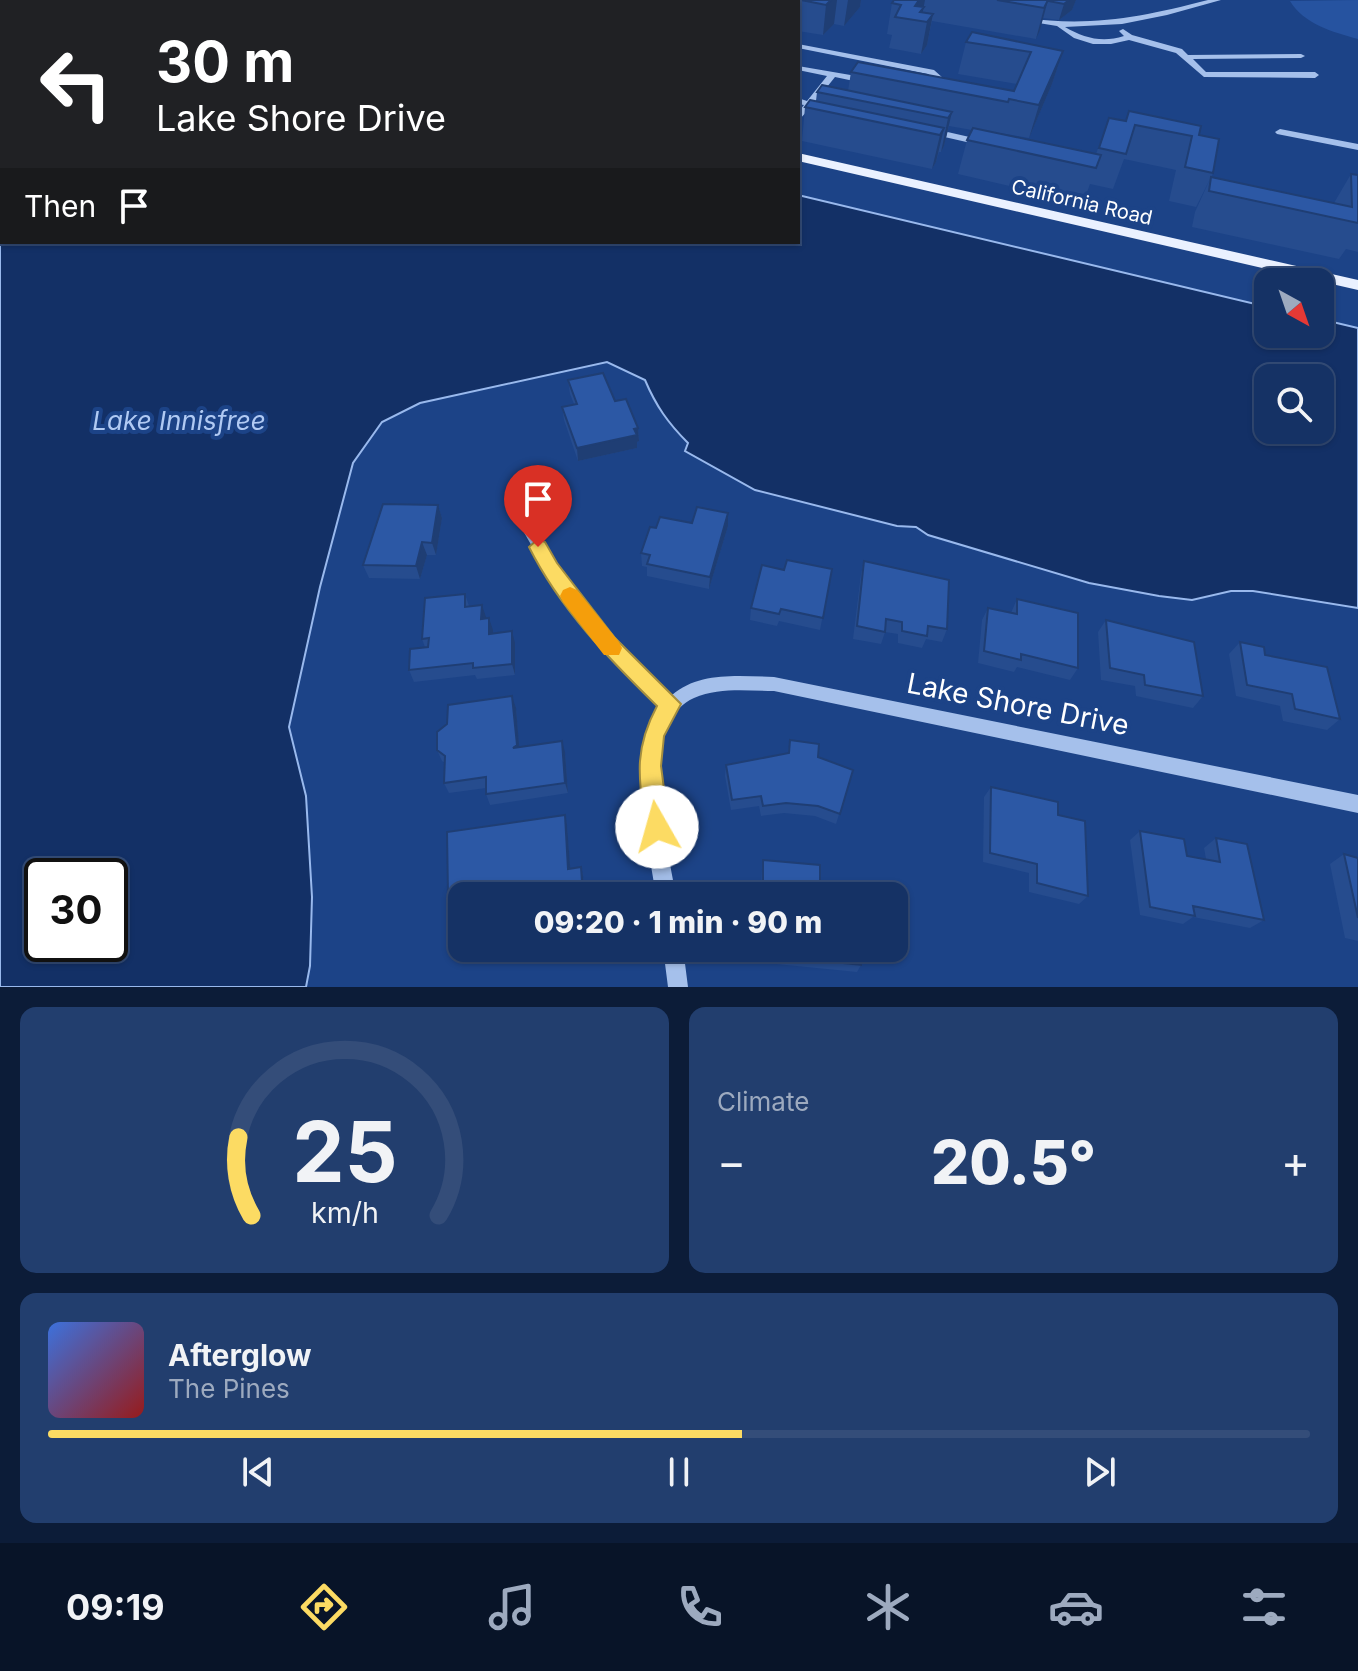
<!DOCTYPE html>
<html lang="en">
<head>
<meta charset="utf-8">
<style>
	:root { --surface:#153265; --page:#223e6e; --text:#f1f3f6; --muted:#9daabf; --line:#344d79; --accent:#fcdb63 }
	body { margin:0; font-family:Inter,sans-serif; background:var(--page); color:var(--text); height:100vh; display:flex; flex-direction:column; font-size:30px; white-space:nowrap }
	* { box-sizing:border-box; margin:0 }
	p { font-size:26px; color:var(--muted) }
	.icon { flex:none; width:44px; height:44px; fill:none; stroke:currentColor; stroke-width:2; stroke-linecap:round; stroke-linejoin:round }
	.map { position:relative; height:987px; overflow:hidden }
	.sheet { display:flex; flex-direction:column; gap:20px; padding:20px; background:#0c1c38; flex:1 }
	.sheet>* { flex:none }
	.banner { position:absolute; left:0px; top:0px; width:800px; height:244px; box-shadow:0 2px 6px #0004,0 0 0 2px var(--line); background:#202124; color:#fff; overflow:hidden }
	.needle { width:52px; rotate:140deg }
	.tools { position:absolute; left:1254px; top:268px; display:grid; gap:16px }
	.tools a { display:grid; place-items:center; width:80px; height:80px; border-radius:16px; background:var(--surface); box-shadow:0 2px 6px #0004,0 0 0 2px var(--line); font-size:40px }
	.speed { position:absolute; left:24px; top:858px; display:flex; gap:16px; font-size:40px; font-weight:700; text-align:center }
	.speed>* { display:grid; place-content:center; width:104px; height:104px; border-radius:50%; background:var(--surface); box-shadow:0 2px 6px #0004,0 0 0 2px var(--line); line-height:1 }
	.speed .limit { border:4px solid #111; border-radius:12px; background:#fff; color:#111 }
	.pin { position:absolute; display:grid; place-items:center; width:68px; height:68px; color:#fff; margin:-82px -34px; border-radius:50% 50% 50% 0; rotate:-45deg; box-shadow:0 0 8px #0007 }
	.pin .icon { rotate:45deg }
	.me { position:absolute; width:88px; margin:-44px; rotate:353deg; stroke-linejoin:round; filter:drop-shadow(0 0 6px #0008) }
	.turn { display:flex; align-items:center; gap:28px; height:168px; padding:0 24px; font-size:36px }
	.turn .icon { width:104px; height:104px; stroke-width:2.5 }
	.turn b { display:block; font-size:56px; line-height:68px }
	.then { display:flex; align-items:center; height:76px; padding:0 24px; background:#0003; gap:16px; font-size:30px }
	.big { font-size:60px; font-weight:800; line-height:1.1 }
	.sheet .widget { flex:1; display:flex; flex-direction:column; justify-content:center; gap:12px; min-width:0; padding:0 28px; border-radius:16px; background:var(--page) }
	.sheet .dial { align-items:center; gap:0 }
	.dial svg { height:208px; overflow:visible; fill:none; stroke:var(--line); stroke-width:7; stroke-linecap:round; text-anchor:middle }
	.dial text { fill:var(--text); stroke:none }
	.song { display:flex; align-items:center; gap:24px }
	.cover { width:96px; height:96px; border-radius:12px; background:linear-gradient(135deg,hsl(220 70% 55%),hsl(0 70% 35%)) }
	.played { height:8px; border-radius:4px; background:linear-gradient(90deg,var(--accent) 55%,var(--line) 55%) }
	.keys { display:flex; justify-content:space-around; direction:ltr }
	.heat { display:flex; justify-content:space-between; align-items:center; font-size:44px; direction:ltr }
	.sheet .tiles { flex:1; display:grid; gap:20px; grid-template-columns:1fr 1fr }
	.widget:last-child { grid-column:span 2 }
	.trip { position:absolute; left:448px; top:882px; width:460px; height:80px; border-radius:16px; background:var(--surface); box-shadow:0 2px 6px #0004,0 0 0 2px var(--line); font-weight:800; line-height:80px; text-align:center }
	.menu { display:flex; height:128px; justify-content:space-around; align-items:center; background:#081428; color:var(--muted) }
	.menu .icon { width:56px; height:56px }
	.menu .on { color:var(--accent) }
	.menu b { font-size:36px; color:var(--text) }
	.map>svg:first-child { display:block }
	.green { fill:#2653a0 }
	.water { fill:#133066; stroke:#99b9ed; stroke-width:2; fill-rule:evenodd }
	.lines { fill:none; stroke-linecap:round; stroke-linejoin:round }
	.minor { fill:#a5c0eb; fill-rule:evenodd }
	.major { fill:#eaf1ff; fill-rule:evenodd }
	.wall { fill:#264c8e }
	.shaded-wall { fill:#1f3e74 }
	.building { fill:#2c58a5; stroke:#1f3e74; stroke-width:2 }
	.route { fill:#fcdb63; stroke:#a48e40; stroke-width:2 }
	.slow { fill:#f59e0b }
	.labels { text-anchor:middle; stroke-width:8; stroke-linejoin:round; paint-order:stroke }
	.far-street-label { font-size:20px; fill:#fff; stroke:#1c4387 }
	.water-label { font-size:26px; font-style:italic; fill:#b1caf3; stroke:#1c4387 }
	.near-street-label { font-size:28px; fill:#fff; stroke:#1c4387 }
</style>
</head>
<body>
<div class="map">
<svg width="1358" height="987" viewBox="0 0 1358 987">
	<rect width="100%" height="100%" fill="#1c4387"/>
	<path class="green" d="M1358,0V39C1332,32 1304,24 1290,1Z"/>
	<path class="water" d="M0,123L2,242H798V195L1268,307V334H1320V319L1358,328V608L1253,591H1231L1192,600L1159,596L1089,583L928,535L916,527L897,526L755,490L685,451L688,443C668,423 656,406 645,380L607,362L420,403L382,422L353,463L320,587L289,727L306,796L312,897L310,966L306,987H0ZM1268,378H1320V430H1268ZM42,876H110V944H42Z"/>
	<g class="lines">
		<path class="minor" d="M1208,0H1221L1167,15L1122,24L1065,27C1084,38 1102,43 1124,36L1119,31L1123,29L1132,35L1182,49L1188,55L1301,54L1305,56L1301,58L1193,59L1206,72H1315L1319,75L1315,78L1204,77L1176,53L1129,40L1111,44H1093L1074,38L1057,26L1020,20L1024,18C1093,27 1142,17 1208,0Z
			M0,38H2V42H0Z
			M798,44L934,70L953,87L946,89L928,74L798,48Z
			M798,66L868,78L872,81L868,84L835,77L815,102L827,105V109L811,107L798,121V112L804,105L798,104V98L807,101L827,76L798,70Z
			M930,128L987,141L989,143L984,146L927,133L925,131Z
			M1280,129L1358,144V150L1277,134L1275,132Z
			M527,519L532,521C569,588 617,643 672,695C699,671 741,676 774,677L1358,795V813L774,691C747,691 720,687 694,698C636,723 668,848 676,896H656C648,841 626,754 660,706C604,652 557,594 520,525L522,521Z
			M663,948H683L688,987H668Z"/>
		<path class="major" d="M105,0H123L124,2H106Z
			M798,153L1358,280V290L798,161Z"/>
	</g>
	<path class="wall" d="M218,0H274V2H218Z
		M287,0H326L321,2H287Z
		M473,0H554V2H477Z
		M656,0H744V2H654Z
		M796,0H861L860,7L844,26L834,24L823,35L798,31V2H796Z
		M894,0H1076L1072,10L1059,20L1043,18L1036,39L932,21L927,45L921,54L889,48L892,35L887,34L892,3Z
		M0,3H2V31H0Z
		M966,42L1063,51L1052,84L1029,138L1000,133V134L1096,154L1109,118L1125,121L1129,111L1199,135L1213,173L1196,207L1169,201L1176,170L1124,159L1113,189L1090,184L1083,203L958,174L967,140L972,130L949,126L944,146L941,152H939L936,162L932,169L802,141L805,107L816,101L817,92L848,91L851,72L1014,91L1017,84L958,74Z
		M1351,174L1358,175V252L1346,249L1339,259L1192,227L1195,212L1211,177L1334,203Z
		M568,380L615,401L638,428L639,441L637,442V448L578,461L564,420L562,407L574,404L570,394Z
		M438,505L442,518L436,555H427L420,579L369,578L363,565Z
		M692,523L728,526L709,589L647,576V567L642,566L641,553L656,528Z
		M864,561L947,629L942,642L926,639L922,648L898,643V634L885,632L881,644L853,639L861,574Z
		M832,569L820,630L779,621L777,626L750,620L751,608Z
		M465,594L469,606L485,619L493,630V633L515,643V675L477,679L475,675L414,682L409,670L425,647L422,639Z
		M1017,599L1078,668L1070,680L1017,667L1014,672L978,663L982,620L988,608L1011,613Z
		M1106,620L1203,696L1193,708L1136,696L1135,686L1101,680L1098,632Z
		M1240,642L1265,655L1340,719L1327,730L1283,721L1280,706L1236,696L1229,654Z
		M516,708L519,747L565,752L568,793L490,805L486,794V788L449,793L444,783L445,763L442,761L437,750Z
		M790,740L818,757L853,770L836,824L815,816L784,813L761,816L759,806L731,810L725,776L726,765L788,753Z
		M991,787L1058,815L1088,896L1079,904L1029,892V873L983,862L984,797Z
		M565,815L567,825L570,869L581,867L583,876L585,896H462V904L453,905L448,896Z
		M1140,831L1187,856L1206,859L1204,848L1216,838L1264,920L1250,928L1193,917L1183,924L1140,915L1130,840Z
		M1344,854L1358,858V941L1345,938L1330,864Z
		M763,860L820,896H761L762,869Z
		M470,948H527L475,956Z
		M766,948H861V965L857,972L766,963Z"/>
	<path class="shaded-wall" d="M256,0H274V2H257Z
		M299,0H326L321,2H300Z
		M347,0H416L380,2H348Z
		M831,0H837L834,24L823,35L826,5Z
		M848,0H861L860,7L844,26Z
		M919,0H925L921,21L915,6Z
		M1048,0L1040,30L1036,39L1044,8Z
		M1069,0H1076L1072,10L1059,20L1064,4Z
		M933,14L927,45L921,54L927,22Z
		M1063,51L1052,84L1029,138L1039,105Z
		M2,78V92H0V79Z
		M952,112L944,146L941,152L948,118Z
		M944,128L936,162L932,169L940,135Z
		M638,428L639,441L637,442V448L578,461L577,448Z
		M438,505L442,518L436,555L432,543Z
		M728,513V526L709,589L710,577Z
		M422,542L427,555L420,579L416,566Z
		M482,605L486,617L485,631L481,619Z
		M489,618L493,630V646L489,634Z
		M512,631L515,643V675L512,664Z
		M512,696L516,708L520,756L513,748Z
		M562,741L565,752L568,793L565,783Z
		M565,815L567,825L571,878L568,869Z
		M581,867L583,876L585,896H583Z"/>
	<path class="building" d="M15,0H66V2H6Z
		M326,0H356L365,2H322Z
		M383,0H424L434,2L380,1Z
		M656,0H682L680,2H654Z
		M801,0H831L826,5Z
		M894,0H919L915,6L924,7L920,12L933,14L927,22L895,17L901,5L892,3Z
		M997,0H1048L1044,8Z
		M1048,0H1069L1064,4L1048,1Z
		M0,3H2V19H0Z
		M972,32L1063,51L1039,105L1009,99L1008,102L851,72L858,62L1014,91L1031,52L966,42Z
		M0,62H2V78L0,79Z
		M822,85L952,112L948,118L817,92Z
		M810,100L944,128L940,135L805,107Z
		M1129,111L1201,126L1199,135L1219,139L1213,173L1185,167L1192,136L1135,125L1126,154L1099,148L1109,118L1126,121Z
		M973,128L1101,155L1096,168L967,140Z
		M1351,174L1358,175V223L1209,191L1211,177L1352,207Z
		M603,373L615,401L626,399L638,428L634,429L637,435L577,448L562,407L577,404L568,380Z
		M383,504L438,505L432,543L422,542L416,566L363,565Z
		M697,507L728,513L710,577L647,564L650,555L641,553L650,527L656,528L660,517L692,523Z
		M787,560L832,569L823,618L781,609L779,614L751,608L762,565L784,570Z
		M864,561L949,580L947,629L928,626L927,636L902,631V622L886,619L885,632L857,626Z
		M465,594V607L482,605L481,619L489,618V634L512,631V664L473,668V663L409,670L410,649L428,647L429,638L422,639L425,598Z
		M1017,599L1078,613V668L1021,654V660L984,651L988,608L1017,614Z
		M1106,620L1194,642L1203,696L1145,685L1144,675L1110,668Z
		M1240,642L1264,647L1265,655L1327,667L1340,719L1295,709L1292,694L1247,685Z
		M512,696L517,745L513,748L562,741L565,783L486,794V777L444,783L445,756L437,750V732L447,724L448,705Z
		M790,740L819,744L818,757L853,770L840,814L818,806L786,803L763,806L761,796L732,800L726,765L789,753Z
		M991,787L1058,802V815L1085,821L1088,896L1037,883V864L990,853Z
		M565,815L568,869L581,867L583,896H508V887L448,896L447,832Z
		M1140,831L1184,839L1187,856L1220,862L1216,838L1247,844L1264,920L1193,906L1195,916L1150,907Z
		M1344,854L1358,858V918Z
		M763,860L820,865V896H763Z
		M768,948H861V965L768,955Z"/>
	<path class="route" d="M538,539L545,542L557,563L615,638L681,704L664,736L661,766L669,827L666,836L657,839L648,836L645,827C639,779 633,751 657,706C608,658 560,609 529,547Z"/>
	<path class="slow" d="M570,587L577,590L619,642L622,648L619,655H604L563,602L560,596L563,590Z"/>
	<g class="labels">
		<g class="far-street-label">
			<text transform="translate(1082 202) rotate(13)" y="7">California Road</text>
		</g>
		<g class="water-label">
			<text x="179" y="430">Lake Innisfree</text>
		</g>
		<g class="near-street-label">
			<text transform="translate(1018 704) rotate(11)" y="10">Lake Shore Drive</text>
		</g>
	</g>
</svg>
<div class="tools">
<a><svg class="needle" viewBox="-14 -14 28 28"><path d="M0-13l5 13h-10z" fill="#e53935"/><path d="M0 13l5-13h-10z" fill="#9daabf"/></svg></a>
<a><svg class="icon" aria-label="search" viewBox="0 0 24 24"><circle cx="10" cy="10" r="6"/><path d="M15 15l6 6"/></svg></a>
</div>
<div class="speed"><div class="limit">30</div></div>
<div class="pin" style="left:538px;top:547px;background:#d93025"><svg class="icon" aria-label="arrive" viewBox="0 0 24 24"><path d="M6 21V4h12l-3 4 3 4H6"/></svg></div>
<svg class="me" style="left:657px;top:827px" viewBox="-20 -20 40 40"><circle r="19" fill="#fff"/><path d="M0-13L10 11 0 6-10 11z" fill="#fcdb63"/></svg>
<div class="trip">09:20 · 1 min · 90 m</div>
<div class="banner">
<div class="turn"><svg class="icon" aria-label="left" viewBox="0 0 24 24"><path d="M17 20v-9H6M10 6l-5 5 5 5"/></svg><div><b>30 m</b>Lake Shore Drive</div></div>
<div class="then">Then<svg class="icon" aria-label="arrive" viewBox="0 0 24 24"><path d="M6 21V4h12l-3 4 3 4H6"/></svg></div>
</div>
</div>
<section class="sheet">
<div class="tiles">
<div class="widget dial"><svg viewBox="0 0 100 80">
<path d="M14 69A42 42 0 1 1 86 69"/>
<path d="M14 69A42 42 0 0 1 9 39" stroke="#fcdb63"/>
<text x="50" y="56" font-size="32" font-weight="700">25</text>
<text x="50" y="72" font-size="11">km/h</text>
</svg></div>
<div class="widget"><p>Climate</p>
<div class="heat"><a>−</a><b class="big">20.5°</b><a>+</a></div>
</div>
<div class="widget">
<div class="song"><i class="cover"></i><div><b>Afterglow</b><p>The Pines</p></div></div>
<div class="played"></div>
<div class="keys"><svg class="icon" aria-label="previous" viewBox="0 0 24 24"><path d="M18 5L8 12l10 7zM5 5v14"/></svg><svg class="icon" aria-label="pause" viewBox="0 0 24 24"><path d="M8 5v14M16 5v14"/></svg><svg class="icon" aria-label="next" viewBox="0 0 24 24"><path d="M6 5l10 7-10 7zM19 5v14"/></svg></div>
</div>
</div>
</section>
<nav class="menu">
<b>09:19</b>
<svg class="icon on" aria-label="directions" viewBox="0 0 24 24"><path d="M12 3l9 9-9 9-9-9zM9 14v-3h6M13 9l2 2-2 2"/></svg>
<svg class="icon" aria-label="music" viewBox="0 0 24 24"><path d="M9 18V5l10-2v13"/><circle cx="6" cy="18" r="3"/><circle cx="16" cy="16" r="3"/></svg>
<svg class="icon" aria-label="phone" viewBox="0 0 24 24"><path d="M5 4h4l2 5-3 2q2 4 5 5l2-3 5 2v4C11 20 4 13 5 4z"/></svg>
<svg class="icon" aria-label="climate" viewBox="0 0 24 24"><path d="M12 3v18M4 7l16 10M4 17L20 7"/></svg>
<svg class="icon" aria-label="car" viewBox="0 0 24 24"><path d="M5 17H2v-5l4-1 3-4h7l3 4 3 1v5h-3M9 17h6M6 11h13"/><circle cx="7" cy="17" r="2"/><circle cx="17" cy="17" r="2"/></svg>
<svg class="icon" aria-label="filters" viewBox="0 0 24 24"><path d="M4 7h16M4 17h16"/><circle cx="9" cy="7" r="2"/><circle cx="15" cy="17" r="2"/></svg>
</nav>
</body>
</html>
